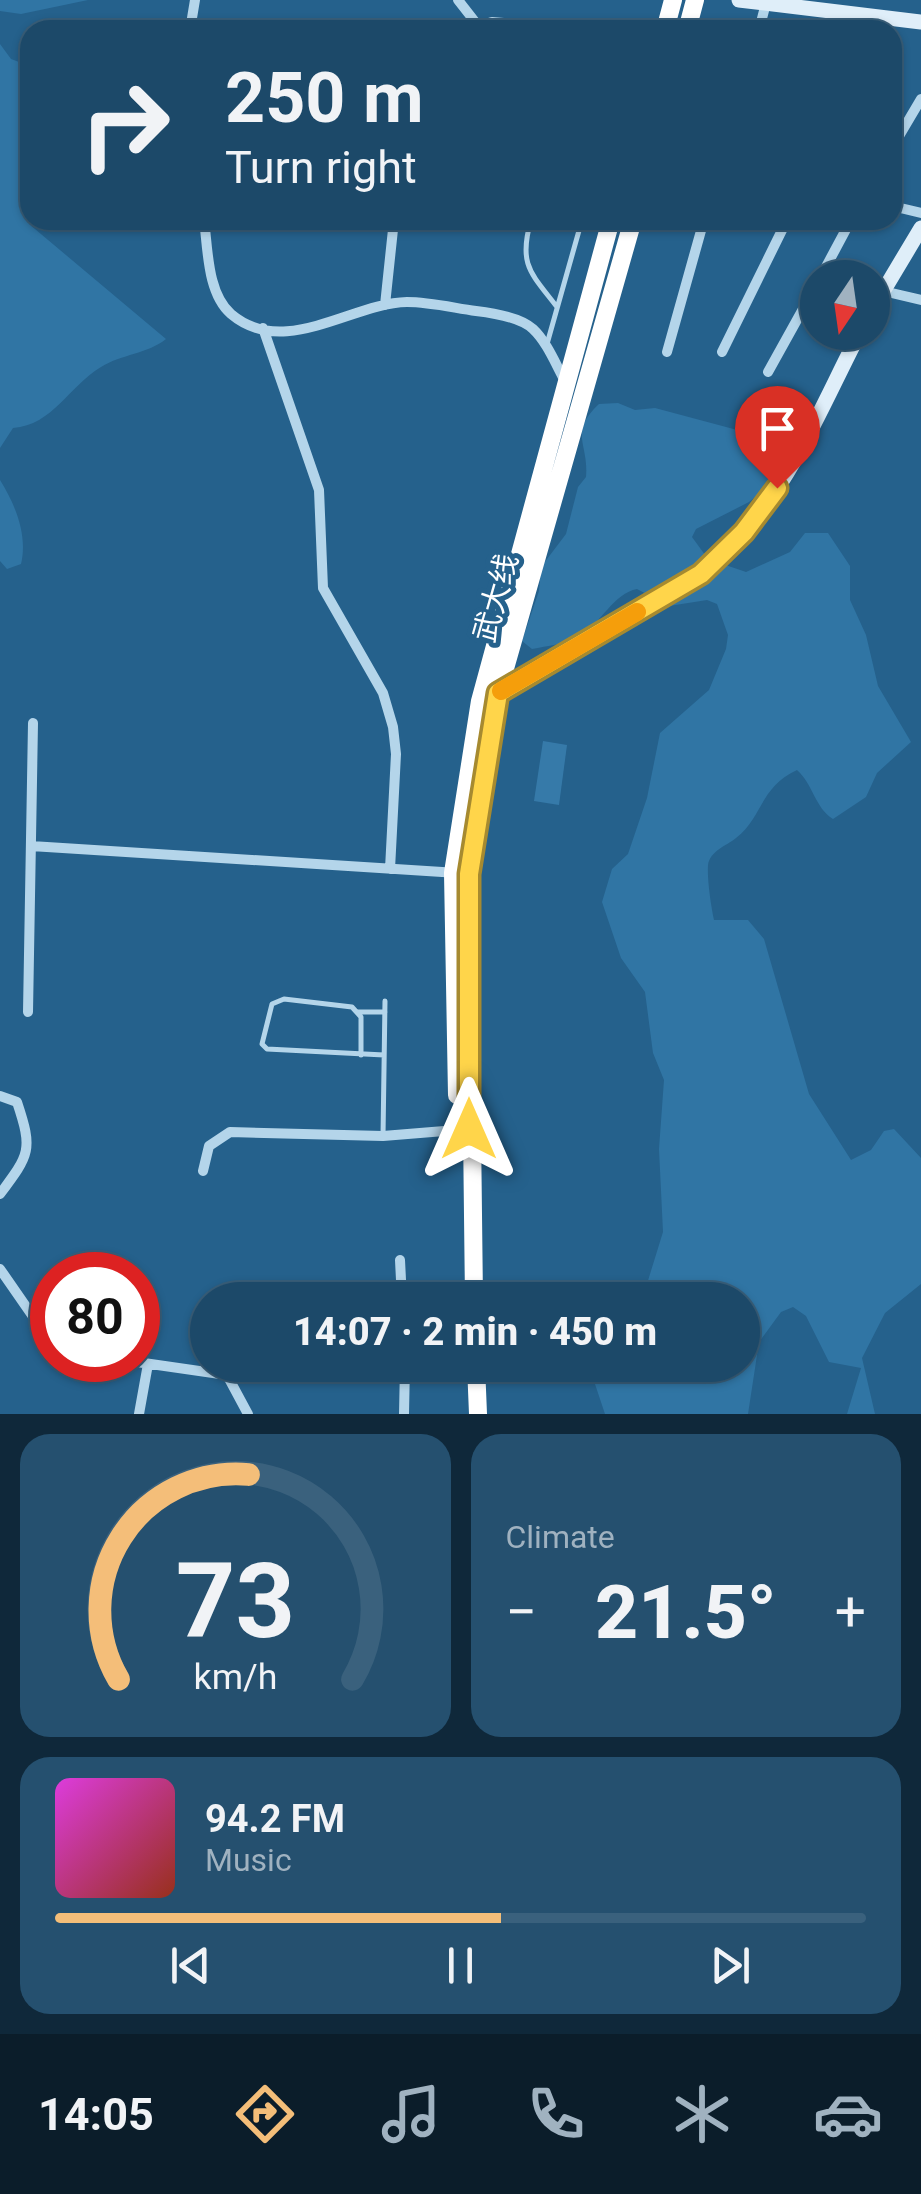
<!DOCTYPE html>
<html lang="en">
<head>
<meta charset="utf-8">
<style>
	:root { --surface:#1c4969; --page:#25506f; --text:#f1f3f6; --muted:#a0b2c0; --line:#3a617d; --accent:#f4be79 }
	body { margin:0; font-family:Roboto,"Noto Sans SC",sans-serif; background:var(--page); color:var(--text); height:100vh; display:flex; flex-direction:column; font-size:38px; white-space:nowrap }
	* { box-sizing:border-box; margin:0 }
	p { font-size:32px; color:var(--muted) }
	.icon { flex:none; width:55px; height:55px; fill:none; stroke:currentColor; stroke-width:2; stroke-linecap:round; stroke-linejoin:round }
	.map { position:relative; height:1414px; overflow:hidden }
	.details { display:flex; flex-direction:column; gap:20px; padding:20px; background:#0f283a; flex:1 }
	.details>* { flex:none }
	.guide { position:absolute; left:20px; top:20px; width:882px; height:210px; border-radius:30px; box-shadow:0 2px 8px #0004,0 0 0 2px var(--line); background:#1c4969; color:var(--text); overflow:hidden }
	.needle { width:65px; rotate:193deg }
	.controls { position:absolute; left:800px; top:260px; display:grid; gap:20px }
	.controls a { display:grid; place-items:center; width:90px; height:90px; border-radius:50%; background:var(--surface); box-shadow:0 2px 8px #0004,0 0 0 2px var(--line); font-size:50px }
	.speed { position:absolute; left:30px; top:1252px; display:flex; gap:20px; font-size:50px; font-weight:700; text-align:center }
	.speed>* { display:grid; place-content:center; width:130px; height:130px; border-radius:50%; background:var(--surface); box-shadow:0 2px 8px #0004,0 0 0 2px var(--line); line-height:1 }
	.speed .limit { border:15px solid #d22; background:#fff; color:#111 }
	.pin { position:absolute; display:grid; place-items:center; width:85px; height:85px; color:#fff; margin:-102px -42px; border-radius:50% 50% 50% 0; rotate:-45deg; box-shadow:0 0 10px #0007 }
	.pin .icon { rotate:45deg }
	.me { position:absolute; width:110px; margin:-55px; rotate:0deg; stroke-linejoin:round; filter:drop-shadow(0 0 8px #0008) }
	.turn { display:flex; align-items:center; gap:35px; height:210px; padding:0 40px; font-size:45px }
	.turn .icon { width:130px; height:130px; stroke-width:2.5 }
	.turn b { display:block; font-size:70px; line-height:85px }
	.big { font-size:75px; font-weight:800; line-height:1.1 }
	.details .card { flex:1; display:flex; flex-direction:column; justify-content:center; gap:15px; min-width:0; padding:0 35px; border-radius:30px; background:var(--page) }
	.details .dial { align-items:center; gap:0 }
	.dial svg { height:260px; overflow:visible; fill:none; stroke:var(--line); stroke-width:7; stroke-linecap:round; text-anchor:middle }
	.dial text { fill:var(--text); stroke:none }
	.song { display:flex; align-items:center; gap:30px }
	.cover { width:120px; height:120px; border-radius:15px; background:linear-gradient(135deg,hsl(300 70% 55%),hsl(10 70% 35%)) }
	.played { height:10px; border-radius:5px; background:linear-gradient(90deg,var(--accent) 55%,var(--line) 55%) }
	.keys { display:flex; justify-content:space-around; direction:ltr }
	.heat { display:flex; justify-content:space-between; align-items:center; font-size:55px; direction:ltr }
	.details .tiles { flex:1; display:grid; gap:20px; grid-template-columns:1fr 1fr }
	.card:last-child { grid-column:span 2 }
	.trip { position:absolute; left:190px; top:1282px; width:570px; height:100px; border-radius:50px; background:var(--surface); box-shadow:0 2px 8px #0004,0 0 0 2px var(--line); font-weight:800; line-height:100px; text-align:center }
	.tab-bar { display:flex; height:160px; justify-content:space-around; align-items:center; background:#0b1d2a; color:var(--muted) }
	.tab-bar .icon { width:70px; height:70px }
	.tab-bar .active { color:var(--accent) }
	.tab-bar b { font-size:45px; color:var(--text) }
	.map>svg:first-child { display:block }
	.green { fill:#3075a4 }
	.building { fill:#367aa9 }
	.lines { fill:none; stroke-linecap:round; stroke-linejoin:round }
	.lane { stroke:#b4d5ea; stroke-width:5 }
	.street { stroke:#b4d5ea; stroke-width:10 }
	.secondary { stroke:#dfeef9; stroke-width:15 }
	.highway { stroke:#fff; stroke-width:18 }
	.route-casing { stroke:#a68a30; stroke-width:25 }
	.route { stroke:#ffd54a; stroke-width:18 }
	.slow { stroke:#f59e0b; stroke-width:18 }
	.labels { text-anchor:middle; stroke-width:10; stroke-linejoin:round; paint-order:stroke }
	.street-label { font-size:30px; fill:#fff; stroke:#25618c }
</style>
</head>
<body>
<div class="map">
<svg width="921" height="1414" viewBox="0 0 921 1414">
	<rect width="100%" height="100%" fill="#25618c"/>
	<path class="green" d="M0,0H88L21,14L0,11Z
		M0,44L11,59L30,66L29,224L166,339C147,354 122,354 101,367C69,386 53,425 13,428L0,448Z
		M618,403L635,410L655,408L741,431L776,434L768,486L749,502L696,529L692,537L708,559L746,572L790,552L805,533H828L850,566V600L866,635L878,686L911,742L877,773L866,797L833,819C815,808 813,784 797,770C759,788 763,817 736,838C726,846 710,851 708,865C707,879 711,906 714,920H748L764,939L809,1094L851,1160L871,1150L884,1131L894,1129L921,1158V1284L885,1313L862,1358L875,1414H847L861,1368L829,1362L806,1316L793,1307L781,1312L759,1342L748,1414H605L591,1372L599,1365H742V1300H642L663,1232L659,1149L664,1080L653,1053L645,992L621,958L602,902L612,869L628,854L647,798L660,733L709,690L726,649L728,635L717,604L707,600L669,606L637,589C614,593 601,623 580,636C566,644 547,646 532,649L522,641L539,591L541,567L566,534L578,487L586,477C589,443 568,433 599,404Z
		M0,480C15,504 28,535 21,564L7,569L0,561Z"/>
	<path class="building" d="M543,741L567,745L559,805L534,801Z"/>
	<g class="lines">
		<path class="lane" d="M531,220C518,265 531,273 557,307
			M547,344L582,220
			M358,1012H385
			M361,1055V1017L352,1007L284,999L272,1004L262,1044L267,1049L384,1055
			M383,1136L385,1001"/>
		<path class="street" d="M458,0L476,23
			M190,30L195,0
			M465,30L492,22L589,30
			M759,30L766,3
			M892,148L921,99
			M892,206L921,213
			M204,220C208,249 207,293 231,314C284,359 352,303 407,302C430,302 454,308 476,311C493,313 520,317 533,329C547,342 556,365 565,381
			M820,278L851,220
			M883,291L921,300
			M385,305L394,220
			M263,328L319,490L323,588L383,693L393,727L396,754L390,869
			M667,352L704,220
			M722,352L787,220
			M768,372L818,282
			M31,846L458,873
			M28,1012L33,723
			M0,1096L17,1102C33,1150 30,1154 0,1194
			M203,1171L209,1146L230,1132L383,1136L469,1129
			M400,1260L402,1300
			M0,1269L52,1344
			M123,1360L227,1375L248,1414
			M139,1414L148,1364
			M404,1414L405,1365"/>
		<path class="secondary" d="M739,0L921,22
			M872,310L921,228
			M494,694C568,655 691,593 744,532C795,475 825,399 860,332"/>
		<path class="highway" d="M665,30L673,0
			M687,30L695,0
			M457,1095L453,873L480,701L611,220
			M474,1300L469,873L498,693L633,220
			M476,1365L478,1414"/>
	</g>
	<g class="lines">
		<defs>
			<path id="route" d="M469,1129V874L498,693L701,574L744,532L777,488"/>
		</defs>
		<use href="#route" class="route-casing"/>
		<use href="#route" class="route"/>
		<path class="slow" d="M501,691L637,612"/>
	</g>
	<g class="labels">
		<g class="street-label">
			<text transform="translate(496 598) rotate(-74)" y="10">武大线</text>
		</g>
	</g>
</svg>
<div class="controls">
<a><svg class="needle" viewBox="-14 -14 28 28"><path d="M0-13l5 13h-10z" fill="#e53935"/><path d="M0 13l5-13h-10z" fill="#a0b2c0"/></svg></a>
</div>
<div class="speed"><div class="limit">80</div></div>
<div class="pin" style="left:777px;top:488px;background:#d93025"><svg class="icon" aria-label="arrive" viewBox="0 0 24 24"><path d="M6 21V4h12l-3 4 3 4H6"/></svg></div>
<svg class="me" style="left:469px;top:1129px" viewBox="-20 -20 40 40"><path d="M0-17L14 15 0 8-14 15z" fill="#ffd54a" stroke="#fff" stroke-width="4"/></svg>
<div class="trip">14:07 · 2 min · 450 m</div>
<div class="guide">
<div class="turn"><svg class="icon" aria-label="right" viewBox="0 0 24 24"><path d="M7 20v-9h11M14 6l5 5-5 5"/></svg><div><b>250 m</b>Turn right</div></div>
</div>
</div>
<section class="details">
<div class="tiles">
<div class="card dial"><svg viewBox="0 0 100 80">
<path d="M14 69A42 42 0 1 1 86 69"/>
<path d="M14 69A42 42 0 0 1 54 6" stroke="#f4be79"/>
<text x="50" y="56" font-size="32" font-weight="700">73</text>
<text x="50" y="72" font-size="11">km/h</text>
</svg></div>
<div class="card"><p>Climate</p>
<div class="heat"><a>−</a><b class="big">21.5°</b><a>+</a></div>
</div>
<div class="card">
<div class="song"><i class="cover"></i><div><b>94.2 FM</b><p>Music</p></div></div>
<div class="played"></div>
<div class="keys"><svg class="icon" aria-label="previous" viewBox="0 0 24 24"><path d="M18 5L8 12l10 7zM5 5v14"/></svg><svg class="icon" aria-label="pause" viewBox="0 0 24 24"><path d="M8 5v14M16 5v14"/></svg><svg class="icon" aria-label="next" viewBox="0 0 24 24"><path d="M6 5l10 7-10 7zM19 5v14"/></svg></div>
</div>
</div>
</section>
<nav class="tab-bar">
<b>14:05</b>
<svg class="icon active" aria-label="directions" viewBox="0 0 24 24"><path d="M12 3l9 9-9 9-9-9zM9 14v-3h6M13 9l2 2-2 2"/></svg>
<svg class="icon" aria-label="music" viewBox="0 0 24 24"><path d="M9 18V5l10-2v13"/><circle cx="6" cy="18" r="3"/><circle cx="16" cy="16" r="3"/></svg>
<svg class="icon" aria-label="phone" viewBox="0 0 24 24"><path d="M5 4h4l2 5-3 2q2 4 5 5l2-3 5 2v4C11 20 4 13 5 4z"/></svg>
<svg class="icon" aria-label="climate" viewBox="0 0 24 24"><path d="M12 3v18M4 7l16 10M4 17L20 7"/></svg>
<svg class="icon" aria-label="car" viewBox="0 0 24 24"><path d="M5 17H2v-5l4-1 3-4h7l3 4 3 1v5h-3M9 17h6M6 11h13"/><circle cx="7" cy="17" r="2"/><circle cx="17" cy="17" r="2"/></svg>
</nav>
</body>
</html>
